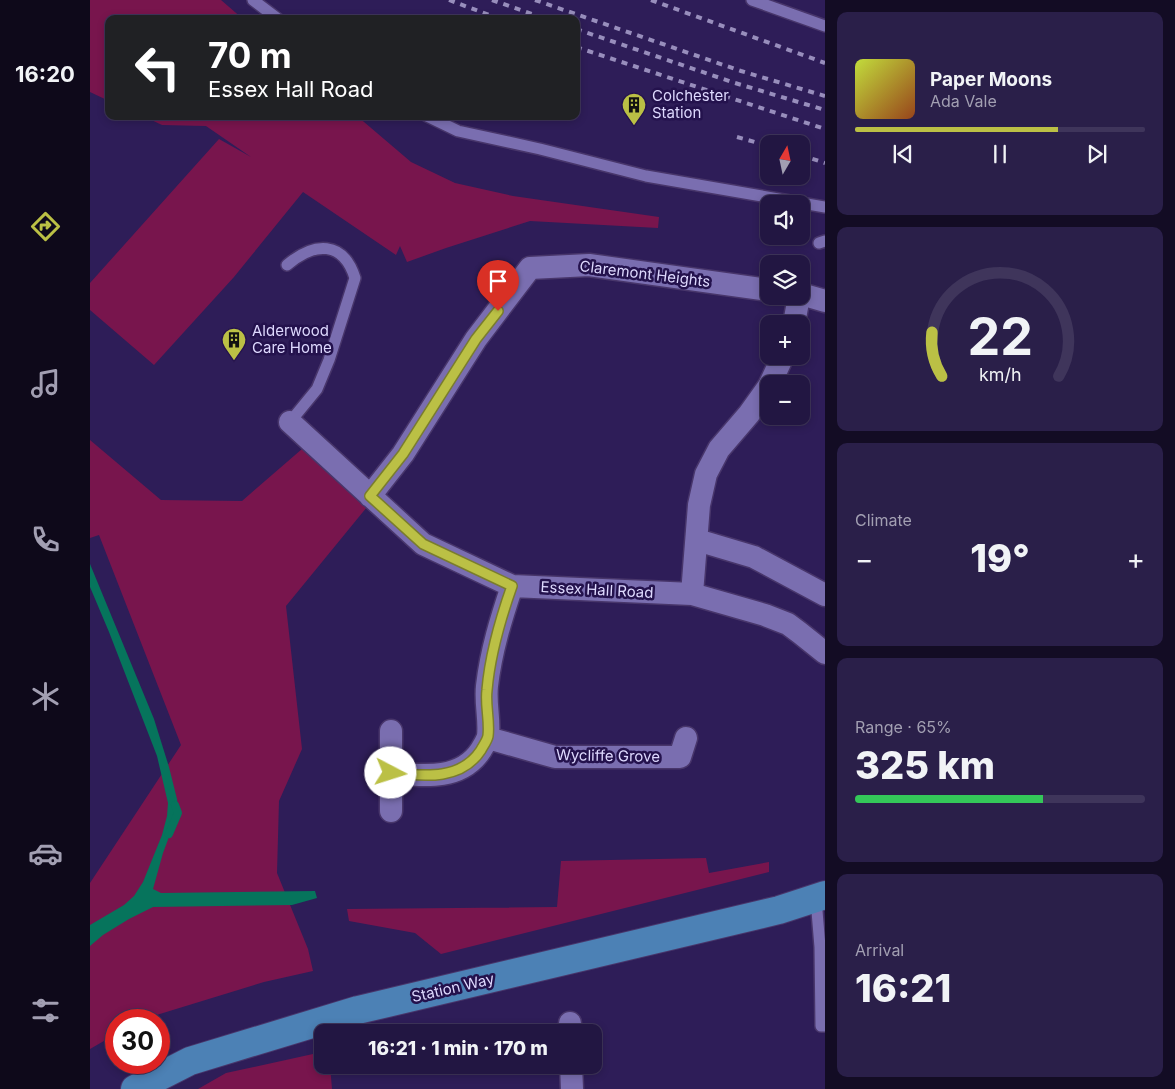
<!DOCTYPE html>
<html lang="en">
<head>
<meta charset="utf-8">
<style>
	:root { --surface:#221642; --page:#2a1f49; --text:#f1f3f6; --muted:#a29fb2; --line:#3f355b; --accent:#bbc045 }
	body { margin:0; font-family:Inter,sans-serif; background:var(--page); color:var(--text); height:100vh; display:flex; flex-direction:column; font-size:19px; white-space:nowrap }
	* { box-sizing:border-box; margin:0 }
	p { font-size:16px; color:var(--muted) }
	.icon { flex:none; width:28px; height:28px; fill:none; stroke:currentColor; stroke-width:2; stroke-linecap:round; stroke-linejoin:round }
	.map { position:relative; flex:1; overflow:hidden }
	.side { display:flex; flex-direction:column; gap:12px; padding:12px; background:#130c24; width:350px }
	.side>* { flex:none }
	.banner { position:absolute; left:15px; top:15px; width:475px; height:105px; border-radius:10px; box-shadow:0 2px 8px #0003,0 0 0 1px var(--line); background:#202124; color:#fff; overflow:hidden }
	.needle { width:32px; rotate:9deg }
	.buttons { position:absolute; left:670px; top:135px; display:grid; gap:10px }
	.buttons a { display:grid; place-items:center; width:50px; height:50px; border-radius:10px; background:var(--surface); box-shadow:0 2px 8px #0003,0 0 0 1px var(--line); font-size:25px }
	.speed { position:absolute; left:15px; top:1009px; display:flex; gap:10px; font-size:25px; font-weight:700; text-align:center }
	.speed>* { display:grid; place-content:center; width:65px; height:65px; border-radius:50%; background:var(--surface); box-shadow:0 2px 8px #0003,0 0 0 1px var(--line); line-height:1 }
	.speed .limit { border:8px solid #d22; background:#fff; color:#111 }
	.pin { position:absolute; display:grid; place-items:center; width:42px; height:42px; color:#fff; margin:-51px -21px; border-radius:50% 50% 50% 0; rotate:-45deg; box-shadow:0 0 5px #0007 }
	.pin .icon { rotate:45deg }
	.me { position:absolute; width:55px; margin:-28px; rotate:95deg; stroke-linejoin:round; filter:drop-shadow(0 0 4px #0008) }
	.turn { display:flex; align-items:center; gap:18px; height:105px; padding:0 20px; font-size:22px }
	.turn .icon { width:65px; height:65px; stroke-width:2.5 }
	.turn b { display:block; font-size:35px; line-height:42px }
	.big { font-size:38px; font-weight:800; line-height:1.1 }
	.side .tile { flex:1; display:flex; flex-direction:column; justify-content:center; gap:8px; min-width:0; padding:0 18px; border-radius:10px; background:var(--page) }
	.side .dial { align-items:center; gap:0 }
	.dial svg { height:130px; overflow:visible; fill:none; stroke:var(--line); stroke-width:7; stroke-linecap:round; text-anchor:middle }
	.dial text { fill:var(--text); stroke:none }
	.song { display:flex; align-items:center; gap:15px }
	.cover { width:60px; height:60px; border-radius:8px; background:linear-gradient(135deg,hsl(70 70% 55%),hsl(20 70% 35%)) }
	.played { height:5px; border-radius:2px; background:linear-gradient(90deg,var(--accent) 70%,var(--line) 70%) }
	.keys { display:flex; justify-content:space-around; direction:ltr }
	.heat { display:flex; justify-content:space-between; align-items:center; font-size:28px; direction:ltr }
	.charge { height:8px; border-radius:4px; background:linear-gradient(90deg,#34c759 65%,var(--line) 0) }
	.trip { position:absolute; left:224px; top:1024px; width:288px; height:50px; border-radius:10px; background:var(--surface); box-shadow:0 2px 8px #0003,0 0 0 1px var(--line); font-weight:800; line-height:50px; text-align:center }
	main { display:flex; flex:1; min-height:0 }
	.tabs { display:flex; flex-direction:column; width:90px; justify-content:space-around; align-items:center; background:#0e091a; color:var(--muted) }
	.tabs .icon { width:35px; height:35px }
	.tabs .selected { color:var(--accent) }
	.tabs b { font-size:22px; color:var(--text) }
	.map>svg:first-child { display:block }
	.green { fill:#78154d }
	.water { fill:#06745c }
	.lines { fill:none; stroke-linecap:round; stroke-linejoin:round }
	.stream { stroke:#06745c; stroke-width:8 }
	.service-casing { stroke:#48366b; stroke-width:14 }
	.minor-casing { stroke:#48366b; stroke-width:25 }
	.primary-casing { stroke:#48366b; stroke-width:30 }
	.service { stroke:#7a6eb0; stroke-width:11 }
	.minor { stroke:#7a6eb0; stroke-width:22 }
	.primary { stroke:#4c81b5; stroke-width:28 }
	.rail { stroke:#988ebc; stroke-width:4; stroke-dasharray:6 6; stroke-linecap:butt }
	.route-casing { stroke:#7a7d2d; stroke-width:12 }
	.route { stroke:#bbc045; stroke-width:9 }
	.labels { text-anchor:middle; stroke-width:5; stroke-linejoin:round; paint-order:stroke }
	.poi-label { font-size:15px; fill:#ded9fe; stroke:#24124d; text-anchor:start }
	.street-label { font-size:15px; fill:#ded9fe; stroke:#24124d }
</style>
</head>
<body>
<main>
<nav class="tabs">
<b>16:20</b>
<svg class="icon selected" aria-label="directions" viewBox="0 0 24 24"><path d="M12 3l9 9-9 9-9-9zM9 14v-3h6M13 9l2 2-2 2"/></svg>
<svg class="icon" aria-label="music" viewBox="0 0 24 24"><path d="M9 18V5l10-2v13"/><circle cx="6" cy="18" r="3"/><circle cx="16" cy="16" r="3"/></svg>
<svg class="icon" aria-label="phone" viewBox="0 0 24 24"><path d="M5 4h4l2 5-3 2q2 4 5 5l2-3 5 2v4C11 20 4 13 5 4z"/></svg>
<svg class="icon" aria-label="climate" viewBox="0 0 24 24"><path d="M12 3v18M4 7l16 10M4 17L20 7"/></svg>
<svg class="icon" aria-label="car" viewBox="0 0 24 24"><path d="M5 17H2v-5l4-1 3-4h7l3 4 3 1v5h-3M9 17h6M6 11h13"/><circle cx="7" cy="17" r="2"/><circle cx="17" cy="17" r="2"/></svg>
<svg class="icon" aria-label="filters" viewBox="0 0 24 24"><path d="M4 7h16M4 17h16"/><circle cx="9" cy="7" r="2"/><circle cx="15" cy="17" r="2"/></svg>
</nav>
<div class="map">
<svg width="735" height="1089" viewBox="0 0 735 1089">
	<rect width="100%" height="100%" fill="#2e1d58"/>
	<path class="green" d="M0,0H131L153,19H19V101L0,92Z
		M53,116H267L321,162L365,183L423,196L569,217L568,228L440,221L356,248L317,262L310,246L306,255L213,192L144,277L64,365L0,310V283L129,139L161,157L116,126L72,125Z
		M0,440L71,500L152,501L212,449L277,507L196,606L212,749L189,801L187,873L218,949L223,971L174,982L60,1017L53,1020H26V1034L0,1049V883L91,745L9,535L0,538Z
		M616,858L619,873L679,862V872L351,954L325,933L259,921L257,909L467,907L471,861Z
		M232,1052V1065H240L242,1089H108L136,1073Z"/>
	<path class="water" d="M0,564L64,719L79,767L87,799L88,813L73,853L63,889L71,893L225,891L227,898L202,905L63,907L39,919L13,935L0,946V925L34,905L44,896L53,882L72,835L77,816L78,803L67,756L19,632L0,587Z"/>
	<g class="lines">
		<path class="stream" d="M79,834L88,813L85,805"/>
		<defs>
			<path id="service" d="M163,0L188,19
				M662,0L735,26
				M337,116L368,131L450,149L556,176L735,207
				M729,243L735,241
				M197,265C224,242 253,240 265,278L239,360L227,389L200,422
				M726,899L730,947L731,1026H735"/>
			<path id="minor" d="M711,294L735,301
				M704,324L709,296
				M680,384L693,356
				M200,422L333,544L422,586L602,594L675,615L698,624L710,633L735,653
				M280,496L313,454L386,339L440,268L499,265L679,290
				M607,540L664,557L735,595
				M602,594L609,505L616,474L629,449L659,414L679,386
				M301,731V811
				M398,738L465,757H590L596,738
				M301,773C333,776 371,781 391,750C393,746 397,741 398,736C400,720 395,703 397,686C401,651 411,619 422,586
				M480,1023V1032
				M481,1065L482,1089"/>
			<path id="primary" d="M45,1089L100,1061L268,1010L689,910L735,895"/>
		</defs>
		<use href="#service" class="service-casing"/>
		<use href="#minor" class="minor-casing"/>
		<use href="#primary" class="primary-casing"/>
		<use href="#service" class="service"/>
		<use href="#minor" class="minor"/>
		<use href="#primary" class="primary"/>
		<path class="rail" d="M359,0L410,19
			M402,0L456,19
			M445,0L651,71L735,96
			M561,0L735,63
			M486,29L645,83L735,110
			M486,47L735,129
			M647,137L679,146
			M711,155L735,163"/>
	</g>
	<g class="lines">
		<defs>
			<path id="route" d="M301,773C333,776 371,781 391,750C393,746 397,741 398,736C400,721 395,705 397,690C400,654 410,620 422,586L333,544L280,496L313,454L386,339L408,311"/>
		</defs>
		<use href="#route" class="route-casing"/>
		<use href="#route" class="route"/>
	</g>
	<defs>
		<symbol id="building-pin" viewBox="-11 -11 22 30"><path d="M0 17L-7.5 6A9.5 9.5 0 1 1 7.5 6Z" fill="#bbc045" stroke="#24124d"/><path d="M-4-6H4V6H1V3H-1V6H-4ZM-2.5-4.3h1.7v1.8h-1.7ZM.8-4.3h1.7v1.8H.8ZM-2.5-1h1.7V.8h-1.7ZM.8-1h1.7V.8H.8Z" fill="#111"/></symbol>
	</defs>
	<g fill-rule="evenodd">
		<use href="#building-pin" x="530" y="91" width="28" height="38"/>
		<use href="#building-pin" x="130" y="326" width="28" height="38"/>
	</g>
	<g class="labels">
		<g class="poi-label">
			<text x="562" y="101">Colchester<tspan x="562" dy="17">Station</tspan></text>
			<text x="162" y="336">Alderwood<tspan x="162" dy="17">Care Home</tspan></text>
		</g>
		<g class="street-label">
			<text transform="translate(555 274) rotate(7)" y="5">Claremont Heights</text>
			<text transform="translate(507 590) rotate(3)" y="5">Essex Hall Road</text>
			<text transform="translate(518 756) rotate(1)" y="5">Wycliffe Grove</text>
			<text transform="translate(363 988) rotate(-13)" y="5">Station Way</text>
		</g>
	</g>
</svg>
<div class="buttons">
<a><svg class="needle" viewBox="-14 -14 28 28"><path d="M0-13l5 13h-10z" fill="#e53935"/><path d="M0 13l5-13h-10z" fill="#a29fb2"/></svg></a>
<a><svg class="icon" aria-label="sound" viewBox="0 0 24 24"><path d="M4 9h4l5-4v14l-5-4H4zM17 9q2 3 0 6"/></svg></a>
<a><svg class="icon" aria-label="layers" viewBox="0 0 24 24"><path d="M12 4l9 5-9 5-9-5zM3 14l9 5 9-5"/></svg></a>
<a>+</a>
<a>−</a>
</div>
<div class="speed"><div class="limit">30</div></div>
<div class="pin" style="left:408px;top:311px;background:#d93025"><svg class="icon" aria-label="arrive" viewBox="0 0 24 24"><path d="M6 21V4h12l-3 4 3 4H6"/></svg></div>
<svg class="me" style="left:301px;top:773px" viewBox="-20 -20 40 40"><circle r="19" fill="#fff"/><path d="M0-13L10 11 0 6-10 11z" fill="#bbc045"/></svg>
<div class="trip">16:21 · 1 min · 170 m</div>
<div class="banner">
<div class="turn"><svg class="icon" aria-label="left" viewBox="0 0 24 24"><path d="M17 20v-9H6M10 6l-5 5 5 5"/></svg><div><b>70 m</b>Essex Hall Road</div></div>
</div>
</div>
<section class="side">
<div class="tile">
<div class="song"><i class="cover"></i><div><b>Paper Moons</b><p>Ada Vale</p></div></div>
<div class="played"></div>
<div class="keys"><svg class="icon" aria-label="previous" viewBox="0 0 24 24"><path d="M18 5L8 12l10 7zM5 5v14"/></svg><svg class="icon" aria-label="pause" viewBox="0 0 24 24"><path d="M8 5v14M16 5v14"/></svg><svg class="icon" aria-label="next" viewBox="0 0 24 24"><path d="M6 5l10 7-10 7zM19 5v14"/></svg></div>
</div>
<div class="tile dial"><svg viewBox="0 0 100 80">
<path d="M14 69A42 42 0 1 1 86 69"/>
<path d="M14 69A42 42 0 0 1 8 42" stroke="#bbc045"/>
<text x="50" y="56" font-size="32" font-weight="700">22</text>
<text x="50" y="72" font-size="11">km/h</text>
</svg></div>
<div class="tile"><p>Climate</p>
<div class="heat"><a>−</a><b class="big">19°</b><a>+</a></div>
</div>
<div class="tile"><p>Range · 65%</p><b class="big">325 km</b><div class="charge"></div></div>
<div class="tile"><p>Arrival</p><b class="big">16:21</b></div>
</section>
</main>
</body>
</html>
